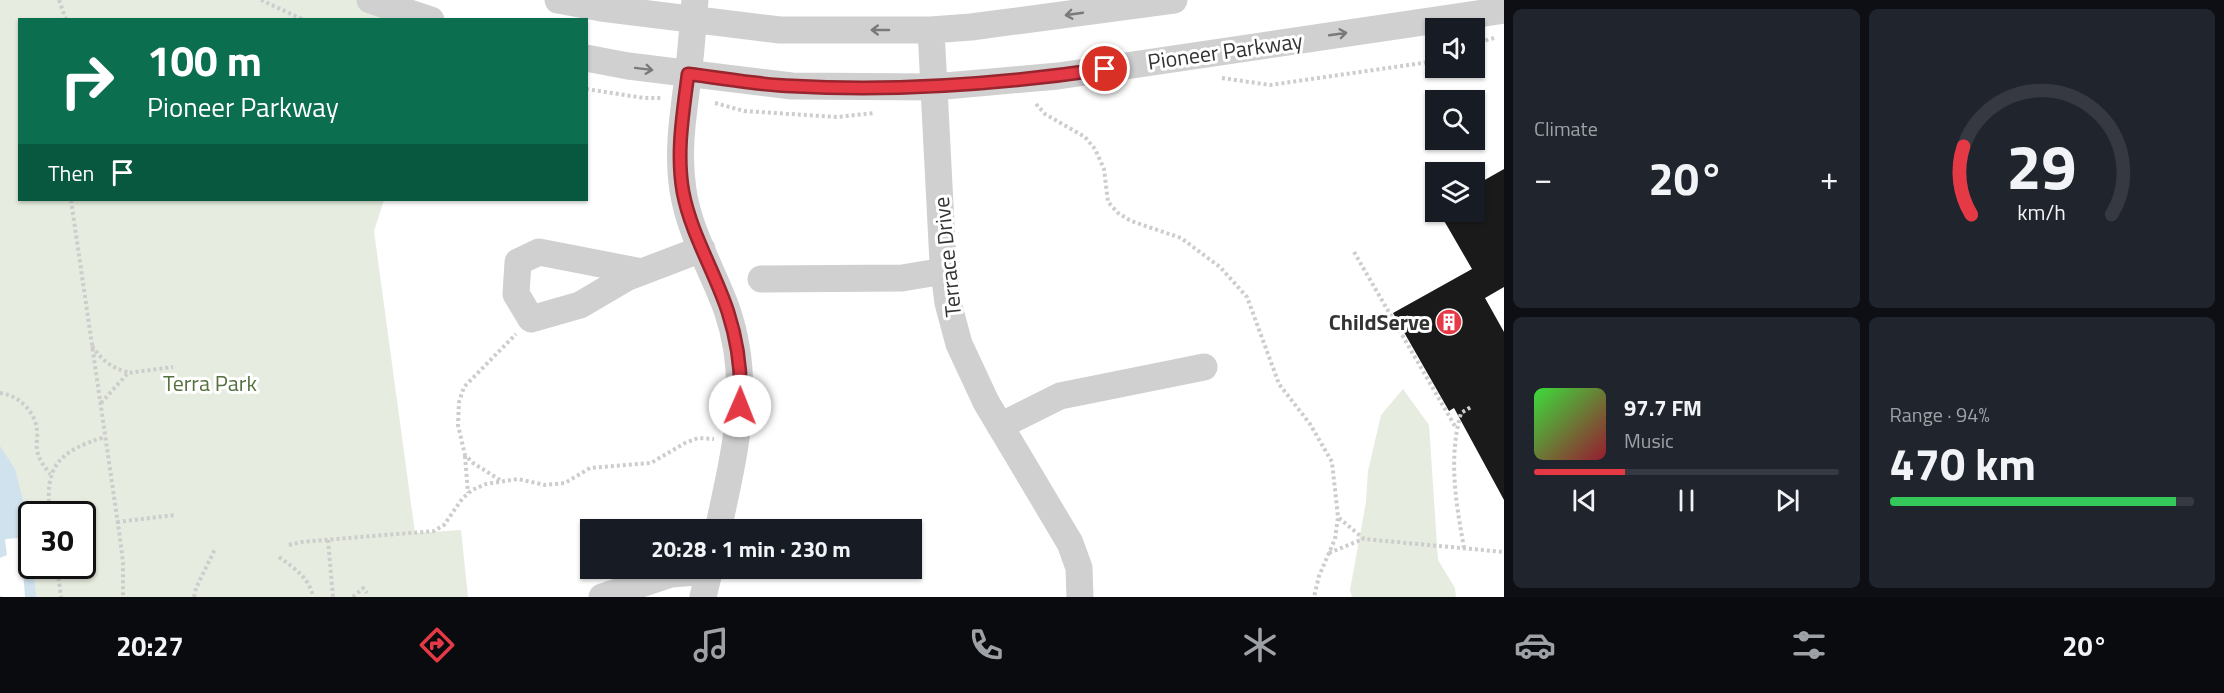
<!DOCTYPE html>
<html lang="en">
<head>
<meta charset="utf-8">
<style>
	:root { --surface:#171b24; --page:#20242c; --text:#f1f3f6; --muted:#9ea1a6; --line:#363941; --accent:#e63946 }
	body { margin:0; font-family:"Titillium Web",sans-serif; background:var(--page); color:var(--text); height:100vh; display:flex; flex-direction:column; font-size:22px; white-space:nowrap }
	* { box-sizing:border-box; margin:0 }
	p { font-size:20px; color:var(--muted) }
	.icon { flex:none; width:33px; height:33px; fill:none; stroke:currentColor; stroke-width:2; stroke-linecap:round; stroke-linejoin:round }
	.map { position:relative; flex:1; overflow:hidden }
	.panel { display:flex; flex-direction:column; gap:9px; padding:9px; background:#0d0f14; width:720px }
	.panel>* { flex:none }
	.banner { position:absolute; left:18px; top:18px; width:570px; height:183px; border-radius:0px; box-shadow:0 2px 4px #0004; background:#0b6e4f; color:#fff; overflow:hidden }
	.fabs { position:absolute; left:1425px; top:18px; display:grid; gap:12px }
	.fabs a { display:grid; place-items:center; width:60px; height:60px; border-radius:0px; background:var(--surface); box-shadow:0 2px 4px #0004; font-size:30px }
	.speed { position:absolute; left:18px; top:501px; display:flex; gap:12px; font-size:30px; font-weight:700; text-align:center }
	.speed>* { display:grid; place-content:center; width:78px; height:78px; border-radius:50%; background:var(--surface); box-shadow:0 2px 4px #0004; line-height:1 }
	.speed .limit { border:3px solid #111; border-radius:9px; background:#fff; color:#111 }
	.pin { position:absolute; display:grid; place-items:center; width:51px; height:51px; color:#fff; margin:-26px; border:3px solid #fff; border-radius:50%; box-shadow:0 2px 6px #0007 }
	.me { position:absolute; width:66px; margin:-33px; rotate:1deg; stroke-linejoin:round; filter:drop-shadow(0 0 4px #0008) }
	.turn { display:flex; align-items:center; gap:21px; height:126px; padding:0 30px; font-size:27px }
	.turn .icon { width:78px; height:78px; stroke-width:2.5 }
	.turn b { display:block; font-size:42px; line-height:51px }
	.then { display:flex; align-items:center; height:57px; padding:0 30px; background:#0003; gap:12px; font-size:22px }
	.big { font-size:45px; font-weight:700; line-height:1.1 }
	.panel .widget { flex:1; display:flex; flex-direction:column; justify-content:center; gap:9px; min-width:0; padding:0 21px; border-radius:9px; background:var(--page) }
	.panel .dial { align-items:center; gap:0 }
	.dial svg { height:156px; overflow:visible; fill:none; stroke:var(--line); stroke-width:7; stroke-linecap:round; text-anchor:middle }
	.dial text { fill:var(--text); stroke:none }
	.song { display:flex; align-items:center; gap:18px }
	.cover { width:72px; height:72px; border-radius:9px; background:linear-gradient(135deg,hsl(120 70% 55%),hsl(350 70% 35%)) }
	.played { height:6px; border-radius:3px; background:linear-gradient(90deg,var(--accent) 30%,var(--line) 30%) }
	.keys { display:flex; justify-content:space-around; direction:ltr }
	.heat { display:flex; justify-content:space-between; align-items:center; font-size:33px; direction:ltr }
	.charge { height:9px; border-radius:4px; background:linear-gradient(90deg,#34c759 94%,var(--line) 0) }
	.panel .tiles { flex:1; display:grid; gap:9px; grid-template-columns:repeat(2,1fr) }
	.trip { position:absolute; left:580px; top:519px; width:342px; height:60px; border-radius:0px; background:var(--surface); box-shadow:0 2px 4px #0004; font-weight:700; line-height:60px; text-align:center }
	.dock { display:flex; height:96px; justify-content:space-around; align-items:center; background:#090b0e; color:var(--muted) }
	.dock .icon { width:42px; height:42px }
	.dock .selected { color:var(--accent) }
	.dock b { font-size:27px; color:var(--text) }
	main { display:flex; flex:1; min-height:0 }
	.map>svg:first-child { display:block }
	.green { fill:#e6ecdf; fill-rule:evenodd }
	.water { fill:#cfe2ee }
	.pier { fill:#fff }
	.building { fill:#1a1a1a }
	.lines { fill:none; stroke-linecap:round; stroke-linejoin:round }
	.path { stroke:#cdcdcd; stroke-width:4; stroke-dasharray:3 3; stroke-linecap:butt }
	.minor { stroke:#d0d0d0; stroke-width:27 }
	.oneway { stroke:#7a7a7a }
	.route-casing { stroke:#96252e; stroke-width:15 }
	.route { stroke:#e63946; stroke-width:10 }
	.labels { text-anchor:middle; stroke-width:6; stroke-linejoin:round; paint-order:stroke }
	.street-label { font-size:22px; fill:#333; stroke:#fff }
	.poi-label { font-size:22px; font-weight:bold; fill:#333; stroke:#fff; text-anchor:end }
	.park-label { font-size:22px; fill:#56703f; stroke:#fff }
</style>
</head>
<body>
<main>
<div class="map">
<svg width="1504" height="597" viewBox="0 0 1504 597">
	<rect width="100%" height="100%" fill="#fff"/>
	<path class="green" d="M0,0H370L431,19L20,20V200H384L374,231L415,533L461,530L468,597H0ZM32,514H82V566H32Z
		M1403,389L1429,425L1438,560L1455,588L1456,597H1352L1350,590L1366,502L1368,471L1381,415Z"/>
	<path class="water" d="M0,446L15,469L28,520L36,597H0Z"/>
	<path class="pier" d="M20,538L22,553L31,552L32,566L36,567L23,569L25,597H3L0,596V558L7,555L5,539Z"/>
	<path class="building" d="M1504,169V287L1485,298L1504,332V500L1454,408L1449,411L1393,313L1472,269L1439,212H1474V186Z"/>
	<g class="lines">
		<path class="path" d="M59,0L66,20
			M261,0L304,20
			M1474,44L1494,38
			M1222,78L1270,85L1436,61
			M586,89L644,98H663
			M715,103L744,111L837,117L874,113
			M1036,104L1045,114L1085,137L1095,149L1104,169L1108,202L1118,213L1131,221L1181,238L1220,267L1247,297L1279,384L1310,424L1332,462L1338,517L1335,539L1319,576L1314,597
			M71,200L120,538L123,563V597
			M1354,252L1456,428
			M92,346C102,360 111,368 128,372
			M0,393C18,395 35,411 37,430C38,436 36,443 37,449C38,459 44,466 50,474
			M101,403L128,373L173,367
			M465,456L468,493
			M500,480L473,463L465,455L458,425L459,402L464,387L516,334
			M50,514C44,466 59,451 105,437
			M1339,518L1364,539L1504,552
			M117,522L175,515
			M328,540L333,597
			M289,545L301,542L434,531L444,525L462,499L472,490L486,484L518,479L545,485L565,483L590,468L651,463L685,443L698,438L714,439
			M1464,548C1456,503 1448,458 1461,413L1471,407
			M1329,553L1363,539
			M279,557C295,569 309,577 313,597
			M57,566L61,597
			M194,597L196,588L215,549
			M353,597L363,588L367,593"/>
		<path class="minor" d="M370,0L431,20
			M558,0L601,8L780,30H931L971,27L1174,0
			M695,0C693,26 691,52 688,77C683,116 677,152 683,190C689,232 713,271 727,310C753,386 734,454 718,530
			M931,30L943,263L948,303L959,344L986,402L1070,543L1079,568L1080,597
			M586,58L628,66L792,86L934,87L1058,76L1504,10
			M642,272L539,252L518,262L516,294L531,319L580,305L626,278L702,249
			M761,279L902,278L944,271
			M1000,426L1060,396L1204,367
			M602,597L671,574L710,571
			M703,597L710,568"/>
	</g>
	<defs><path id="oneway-shaft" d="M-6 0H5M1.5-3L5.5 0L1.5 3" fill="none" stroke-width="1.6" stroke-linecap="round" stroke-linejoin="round" transform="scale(1.5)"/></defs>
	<g class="oneway">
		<use href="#oneway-shaft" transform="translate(1074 14) rotate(172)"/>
		<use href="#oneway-shaft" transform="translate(880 30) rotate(180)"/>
		<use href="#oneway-shaft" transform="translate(1338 34) rotate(-8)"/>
		<use href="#oneway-shaft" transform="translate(644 69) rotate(7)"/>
	</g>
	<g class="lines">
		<defs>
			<path id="route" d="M740,406C742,374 738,343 728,312C715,272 691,234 683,192C676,153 683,114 688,74C723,78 758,85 792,86C897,92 1002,84 1105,69"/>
		</defs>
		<use href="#route" class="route-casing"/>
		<use href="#route" class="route"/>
	</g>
	<defs>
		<symbol id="building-disc" viewBox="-11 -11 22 22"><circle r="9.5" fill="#e63946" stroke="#fff"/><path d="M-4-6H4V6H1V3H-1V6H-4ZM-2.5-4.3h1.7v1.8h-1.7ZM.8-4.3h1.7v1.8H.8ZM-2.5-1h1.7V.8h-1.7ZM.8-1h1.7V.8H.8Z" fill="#fff"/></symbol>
	</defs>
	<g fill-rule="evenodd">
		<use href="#building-disc" x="1434" y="307" width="30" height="30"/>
	</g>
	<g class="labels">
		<g class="street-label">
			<text transform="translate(1225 51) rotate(-8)" y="8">Pioneer Parkway</text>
			<text transform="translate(947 257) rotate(-96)" y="8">Terrace Drive</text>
		</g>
		<g class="poi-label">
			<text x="1430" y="330">ChildServe</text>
		</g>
		<g class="park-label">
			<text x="210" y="391">Terra Park</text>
		</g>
	</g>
</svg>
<div class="fabs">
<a><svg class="icon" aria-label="sound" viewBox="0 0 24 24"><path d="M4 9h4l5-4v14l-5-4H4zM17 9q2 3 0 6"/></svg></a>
<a><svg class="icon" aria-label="search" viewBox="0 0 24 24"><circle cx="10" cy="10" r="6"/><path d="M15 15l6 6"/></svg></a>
<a><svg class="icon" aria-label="layers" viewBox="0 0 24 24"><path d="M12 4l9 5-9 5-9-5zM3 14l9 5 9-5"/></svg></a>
</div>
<div class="speed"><div class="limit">30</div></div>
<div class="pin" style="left:1105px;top:69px;background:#d93025"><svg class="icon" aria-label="arrive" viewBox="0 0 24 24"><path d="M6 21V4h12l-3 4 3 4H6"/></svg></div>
<svg class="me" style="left:740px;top:406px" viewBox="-20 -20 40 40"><circle r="19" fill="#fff"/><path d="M0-13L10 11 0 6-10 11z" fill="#e63946"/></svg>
<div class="trip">20:28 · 1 min · 230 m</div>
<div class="banner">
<div class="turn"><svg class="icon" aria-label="right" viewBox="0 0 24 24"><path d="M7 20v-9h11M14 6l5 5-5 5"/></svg><div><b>100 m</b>Pioneer Parkway</div></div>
<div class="then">Then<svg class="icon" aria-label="arrive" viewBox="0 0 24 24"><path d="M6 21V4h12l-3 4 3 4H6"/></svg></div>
</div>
</div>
<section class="panel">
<div class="tiles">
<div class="widget"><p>Climate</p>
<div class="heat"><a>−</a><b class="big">20°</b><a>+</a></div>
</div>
<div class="widget dial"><svg viewBox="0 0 100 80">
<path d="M14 69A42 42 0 1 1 86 69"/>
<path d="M14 69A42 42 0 0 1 10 34" stroke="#e63946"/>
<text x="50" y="56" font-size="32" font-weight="700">29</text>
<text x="50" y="72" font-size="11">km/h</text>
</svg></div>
<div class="widget">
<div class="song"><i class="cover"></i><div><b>97.7 FM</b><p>Music</p></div></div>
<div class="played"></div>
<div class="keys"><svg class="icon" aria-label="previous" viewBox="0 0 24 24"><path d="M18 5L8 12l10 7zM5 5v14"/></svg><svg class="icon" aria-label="pause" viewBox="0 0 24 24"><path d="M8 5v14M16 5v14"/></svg><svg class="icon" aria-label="next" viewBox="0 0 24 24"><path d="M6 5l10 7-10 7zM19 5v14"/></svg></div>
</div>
<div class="widget"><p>Range · 94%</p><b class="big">470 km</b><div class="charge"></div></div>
</div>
</section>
</main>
<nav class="dock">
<b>20:27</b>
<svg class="icon selected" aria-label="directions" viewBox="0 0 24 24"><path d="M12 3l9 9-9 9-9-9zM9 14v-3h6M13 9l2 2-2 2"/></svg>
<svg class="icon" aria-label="music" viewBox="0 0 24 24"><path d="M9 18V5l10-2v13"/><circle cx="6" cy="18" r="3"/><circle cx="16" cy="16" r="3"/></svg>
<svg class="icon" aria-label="phone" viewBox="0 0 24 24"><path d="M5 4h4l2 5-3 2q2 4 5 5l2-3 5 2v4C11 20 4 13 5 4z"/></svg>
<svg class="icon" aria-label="climate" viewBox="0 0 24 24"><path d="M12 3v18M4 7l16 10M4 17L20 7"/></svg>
<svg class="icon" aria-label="car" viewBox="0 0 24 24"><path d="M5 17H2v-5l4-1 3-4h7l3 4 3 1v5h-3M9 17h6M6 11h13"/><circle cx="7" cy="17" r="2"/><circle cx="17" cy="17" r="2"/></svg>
<svg class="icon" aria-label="filters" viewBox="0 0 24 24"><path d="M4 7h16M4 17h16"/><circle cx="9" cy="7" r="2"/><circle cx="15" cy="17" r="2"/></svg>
<b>20°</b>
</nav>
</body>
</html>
